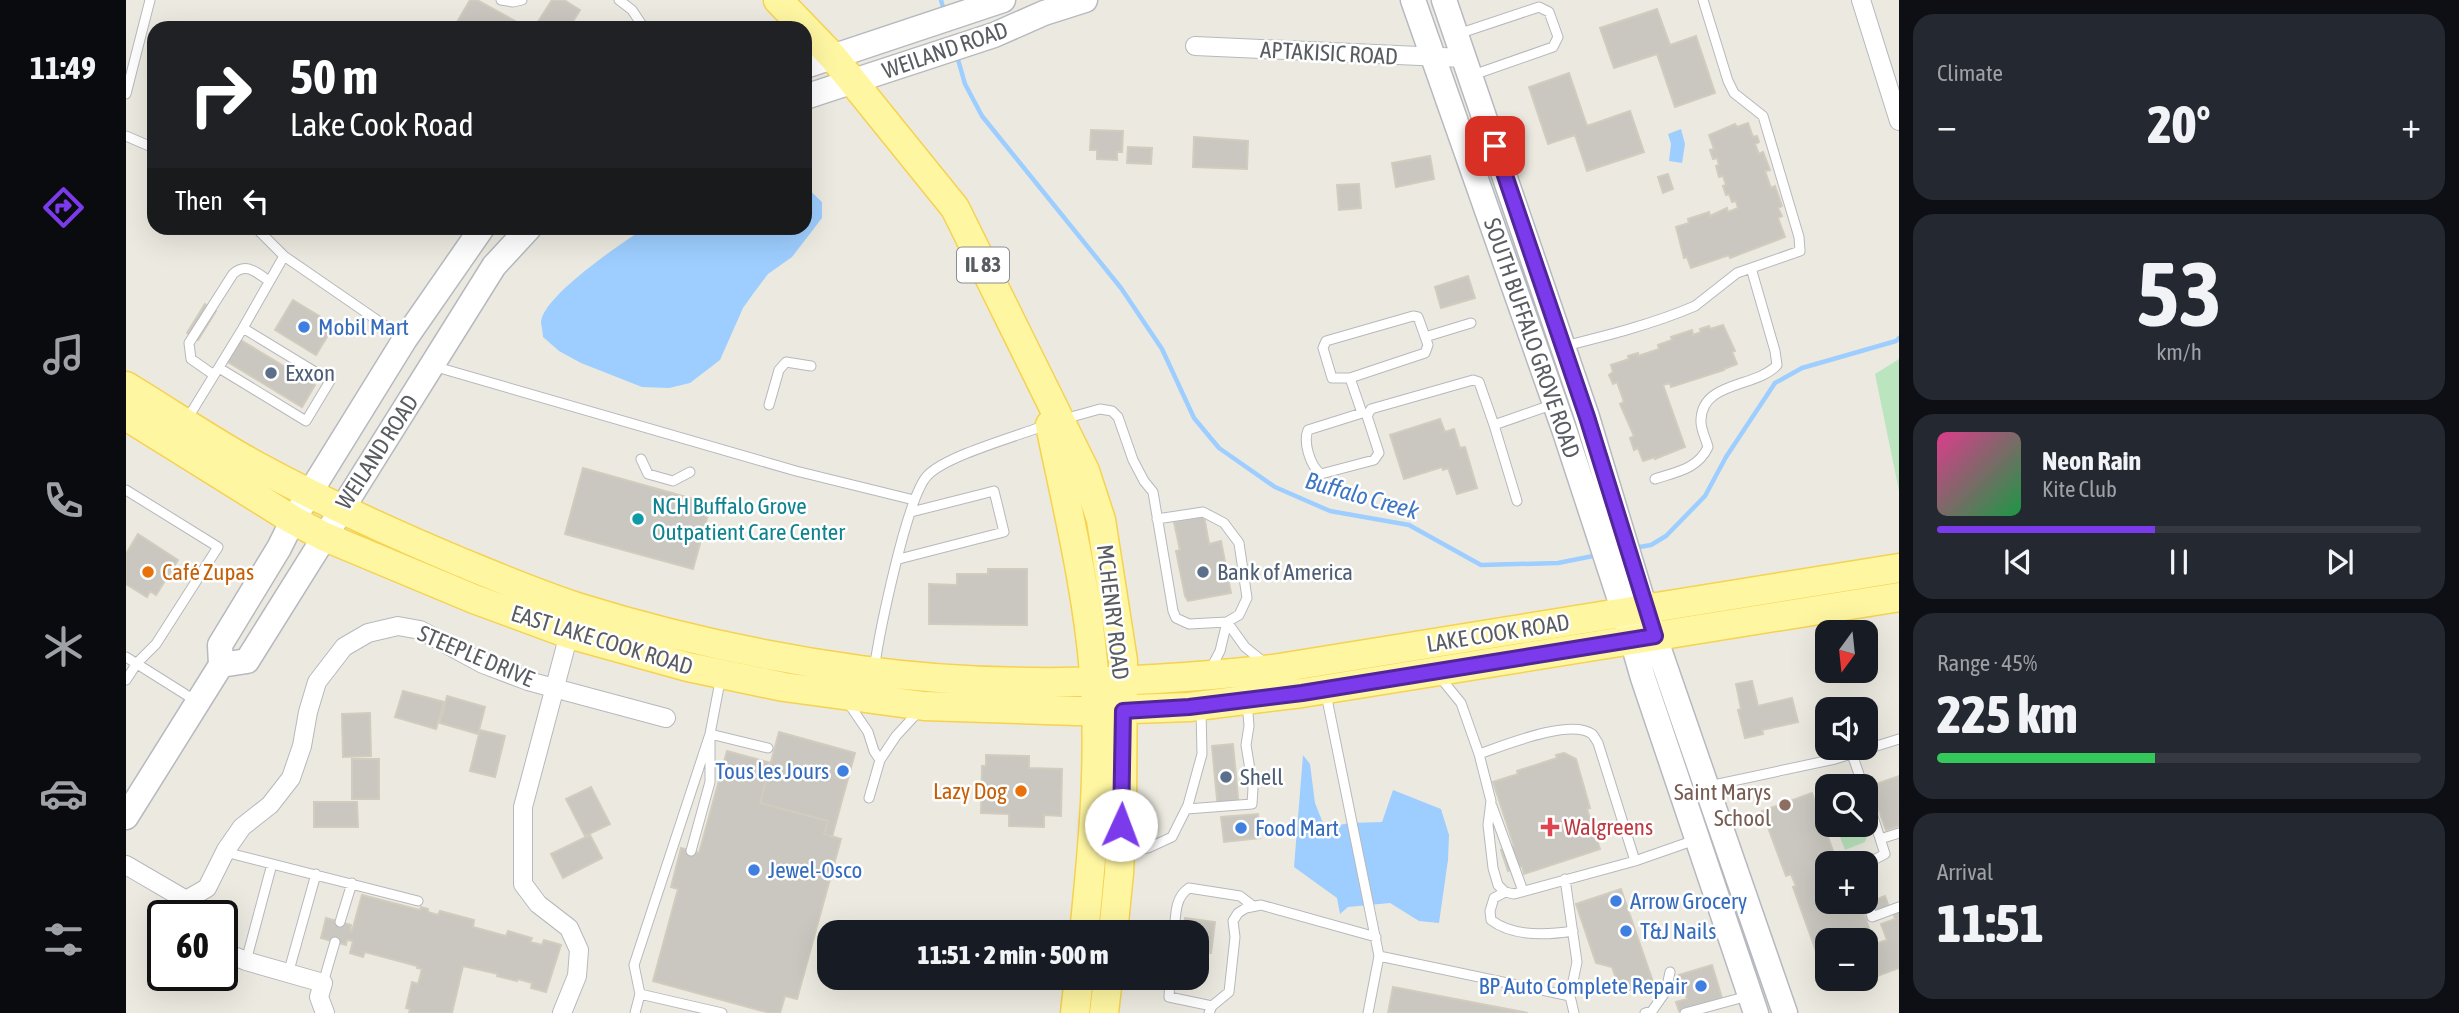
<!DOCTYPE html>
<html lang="en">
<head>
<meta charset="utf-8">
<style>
	:root { --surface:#171b24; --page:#242831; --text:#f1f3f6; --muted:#9ea1a6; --line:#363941; --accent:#7c3aed }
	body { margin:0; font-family:"Asap Condensed",sans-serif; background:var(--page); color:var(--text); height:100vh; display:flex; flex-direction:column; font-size:26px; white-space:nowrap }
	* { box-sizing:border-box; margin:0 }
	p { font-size:23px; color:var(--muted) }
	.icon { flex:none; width:38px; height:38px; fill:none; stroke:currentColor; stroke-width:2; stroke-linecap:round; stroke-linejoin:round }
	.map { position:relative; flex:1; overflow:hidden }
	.drawer { display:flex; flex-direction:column; gap:14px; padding:14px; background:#0d0f14; width:560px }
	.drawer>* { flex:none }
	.top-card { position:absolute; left:21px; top:21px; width:665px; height:214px; border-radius:21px; box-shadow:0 7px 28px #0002; background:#202124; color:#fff; overflow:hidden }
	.needle { width:46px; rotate:195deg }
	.controls { position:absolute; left:1689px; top:620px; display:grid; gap:14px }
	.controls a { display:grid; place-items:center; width:63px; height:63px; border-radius:14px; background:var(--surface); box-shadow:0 7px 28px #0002; font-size:35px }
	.speed { position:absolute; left:21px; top:900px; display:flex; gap:14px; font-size:35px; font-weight:700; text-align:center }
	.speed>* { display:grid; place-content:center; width:91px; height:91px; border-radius:50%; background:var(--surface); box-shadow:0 7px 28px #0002; line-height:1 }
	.speed .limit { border:4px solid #111; border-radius:10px; background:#fff; color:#111 }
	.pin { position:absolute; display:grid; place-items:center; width:60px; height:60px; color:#fff; margin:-30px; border-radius:14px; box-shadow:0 4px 10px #0006 }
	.me { position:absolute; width:77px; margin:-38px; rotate:2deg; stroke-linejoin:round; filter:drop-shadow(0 0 5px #0008) }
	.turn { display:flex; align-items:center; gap:24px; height:147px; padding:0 28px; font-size:32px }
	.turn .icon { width:91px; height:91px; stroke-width:2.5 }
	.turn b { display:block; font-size:49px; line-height:60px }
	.then { display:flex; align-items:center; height:66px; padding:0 28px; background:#0003; gap:14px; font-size:26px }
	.big { font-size:52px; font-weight:800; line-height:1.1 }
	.drawer .widget { flex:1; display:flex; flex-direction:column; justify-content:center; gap:10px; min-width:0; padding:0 24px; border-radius:21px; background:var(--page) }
	.drawer .dial { align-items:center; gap:0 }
	.dial b { font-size:91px; line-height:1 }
	.song { display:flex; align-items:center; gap:21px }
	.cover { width:84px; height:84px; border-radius:10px; background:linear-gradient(135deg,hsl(330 70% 55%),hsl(140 70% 35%)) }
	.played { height:7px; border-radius:4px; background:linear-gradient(90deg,var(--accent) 45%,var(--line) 45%) }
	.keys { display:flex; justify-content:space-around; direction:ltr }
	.heat { display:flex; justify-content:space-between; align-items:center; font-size:38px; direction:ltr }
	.charge { height:10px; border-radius:5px; background:linear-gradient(90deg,#34c759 45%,var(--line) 0) }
	.trip { position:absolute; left:691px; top:920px; width:392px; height:70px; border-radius:21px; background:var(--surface); box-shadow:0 7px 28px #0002; font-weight:800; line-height:70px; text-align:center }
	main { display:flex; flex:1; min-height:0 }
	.tabs { display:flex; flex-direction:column; width:126px; justify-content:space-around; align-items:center; background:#090b0e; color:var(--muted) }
	.tabs .icon { width:49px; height:49px }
	.tabs .current { color:var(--accent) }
	.tabs b { font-size:32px; color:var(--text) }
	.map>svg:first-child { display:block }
	.green { fill:#bbe5be }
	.water { fill:#9dceff }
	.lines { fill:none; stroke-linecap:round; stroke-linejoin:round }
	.stream { stroke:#9dceff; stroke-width:4.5 }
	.building { fill:#c9c7bf; stroke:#d1ccbe; stroke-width:2 }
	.service-casing { stroke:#b6b8bd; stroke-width:11 }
	.minor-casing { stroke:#b6b8bd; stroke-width:20 }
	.secondary-casing { stroke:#b6b9bf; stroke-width:27 }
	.primary-casing { stroke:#f5d250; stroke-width:31 }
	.service { stroke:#fff; stroke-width:9 }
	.minor { stroke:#fff; stroke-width:18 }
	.secondary { stroke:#fff; stroke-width:24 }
	.primary { stroke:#fff6a2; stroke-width:28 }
	.route-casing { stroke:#51269a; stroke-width:18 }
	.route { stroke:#7c3aed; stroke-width:12 }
	.shop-dot { fill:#3f7fe0; stroke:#fff; stroke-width:2.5 }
	.service-dot { fill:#5c6f8a; stroke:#fff; stroke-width:2.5 }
	.culture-dot { fill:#0f9aa8; stroke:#fff; stroke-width:2.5 }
	.food-dot { fill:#e8710a; stroke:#fff; stroke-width:2.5 }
	.education-dot { fill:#8d6e63; stroke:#fff; stroke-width:2.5 }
	.health-dot { fill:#e0444e; stroke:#fff; stroke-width:2.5 }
	.labels { text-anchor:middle; stroke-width:5; stroke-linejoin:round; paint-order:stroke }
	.shield { fill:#fff; stroke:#8b8d90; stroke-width:2 }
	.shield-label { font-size:21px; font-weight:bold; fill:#595c61 }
	.street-label { font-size:23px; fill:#595c61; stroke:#fff }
	.shop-label { font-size:23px; fill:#366cbe; stroke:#fff; text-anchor:start }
	.service-label { font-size:23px; fill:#4e5e75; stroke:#fff; text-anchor:start }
	.culture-label { font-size:23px; fill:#0d838f; stroke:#fff; text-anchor:start }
	.food-label { font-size:23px; fill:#c56008; stroke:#fff; text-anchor:start }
	.education-label { font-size:23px; fill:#785e54; stroke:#fff; text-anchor:end }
	.health-label { font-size:23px; fill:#be3a42; stroke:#fff; text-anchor:start }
	.water-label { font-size:24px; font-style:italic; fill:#3d76c5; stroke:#fff }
</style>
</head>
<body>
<main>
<nav class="tabs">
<b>11:49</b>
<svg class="icon current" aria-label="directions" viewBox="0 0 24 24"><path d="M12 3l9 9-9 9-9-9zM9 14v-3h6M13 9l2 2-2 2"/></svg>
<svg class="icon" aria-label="music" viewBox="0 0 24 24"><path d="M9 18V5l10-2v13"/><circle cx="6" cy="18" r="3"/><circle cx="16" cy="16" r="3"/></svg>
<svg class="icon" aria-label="phone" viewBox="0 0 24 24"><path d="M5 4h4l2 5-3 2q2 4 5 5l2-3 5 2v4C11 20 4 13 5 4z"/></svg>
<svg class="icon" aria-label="climate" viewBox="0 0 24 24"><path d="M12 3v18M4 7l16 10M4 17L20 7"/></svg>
<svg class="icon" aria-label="car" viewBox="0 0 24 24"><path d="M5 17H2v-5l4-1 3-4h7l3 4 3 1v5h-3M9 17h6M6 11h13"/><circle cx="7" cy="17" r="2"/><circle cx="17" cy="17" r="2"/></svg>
<svg class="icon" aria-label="filters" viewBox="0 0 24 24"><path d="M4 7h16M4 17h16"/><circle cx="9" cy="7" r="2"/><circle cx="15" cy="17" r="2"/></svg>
</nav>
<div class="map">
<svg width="1773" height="1013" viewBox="0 0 1773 1013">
	<rect width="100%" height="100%" fill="#eceae0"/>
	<path class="green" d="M1773,359V491L1749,374Z
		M1709,824H1737L1741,836L1739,842L1719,850Z"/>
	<path class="water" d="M1555,129L1559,144L1556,163L1543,161L1545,144L1542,134Z
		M679,186L696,202V218L666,257L642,274L627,294L617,308L594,360L564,383L543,388L516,387L455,363L433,351L417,337C417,332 415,325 415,321C420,294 493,245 516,230L520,228H679Z
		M1177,755L1184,764L1189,803L1199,828L1223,823L1256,822L1267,790L1315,809L1323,835L1322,860L1313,923L1293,921L1264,903L1222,907L1214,914L1211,898L1168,867Z"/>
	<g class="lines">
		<path class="stream" d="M815,0L818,11
			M831,56L839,84L856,116L995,288L1036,349L1068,418L1093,448L1149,487L1204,511L1283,525L1355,565L1432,563L1472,555
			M1508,548L1525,545L1540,536L1579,496L1600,457L1649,383L1676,368L1770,341L1773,338"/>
	</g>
	<path class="building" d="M344,0H351L398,26L397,28H337L330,24Z
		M426,0H438L454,10L443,28H408Z
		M1531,9L1544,45L1570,36L1589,93L1549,107L1531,54L1488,68L1474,28Z
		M1443,73L1461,126L1504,111L1518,152L1461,171L1449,135L1422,144L1403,87Z
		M1622,123L1627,137L1631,136L1633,142L1629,144L1633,154L1637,152L1644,170L1639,171L1645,188L1649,186L1656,206L1652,208L1656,216L1652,218L1659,237L1604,258L1603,255L1565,268L1561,257L1558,258L1550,227L1563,223L1562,219L1583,212L1584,216L1601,208L1602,212L1612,208L1610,201L1606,202L1603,194L1600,195L1597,186L1600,185L1597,176L1593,177L1590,166L1593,165L1591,158L1587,159L1584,150L1588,149L1583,135L1609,124L1611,127Z
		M965,130L997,131L996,152H991V160L971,159V150H964Z
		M1068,137L1122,141L1121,169L1067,167Z
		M1002,147L1026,148L1025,164L1001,163Z
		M1304,156L1308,179L1270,187L1266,163Z
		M1542,174L1547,189L1537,193L1532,177Z
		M1233,184L1235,208L1213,210L1211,185Z
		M1342,276L1349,298L1315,308L1309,287Z
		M167,300L208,325L190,355L149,330Z
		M79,304L90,311L72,340L61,333Z
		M1597,325L1609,351L1606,352L1611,364L1598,369V370L1545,387L1544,383L1537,385L1559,447L1529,459V457L1517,461L1512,448L1508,450L1504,438L1508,436L1494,404L1498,402L1491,382L1487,384L1483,375L1487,372L1485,365L1503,359L1502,356L1512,353V356L1533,349L1532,345L1546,340L1545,337L1566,330L1567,335L1575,332L1574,329L1583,326L1584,329Z
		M113,339L189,385L176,407L100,361Z
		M1314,419L1319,432L1328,429L1334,448L1339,447L1351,488L1331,494L1322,468L1317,470L1316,467L1278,479L1264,435Z
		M457,468L585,504L567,569L439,534Z
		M1078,516L1083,544L1095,541L1105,593L1062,601L1059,596L1050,551L1054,550L1048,522Z
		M12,534L52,560L30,595L24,591L21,597L0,584V554Z
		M862,569H901V625L803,624V584L831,585V574H862Z
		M1626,681L1632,706L1666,698L1672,722L1636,730L1637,734L1619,738L1612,710L1615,709L1610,684Z
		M277,691L318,702L310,729L269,717Z
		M321,696L359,707L352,734L314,723Z
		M244,713L245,756L217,757L216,714Z
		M354,730L379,736L369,777L344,771Z
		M653,732L729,753L706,837L698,834L702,821L634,803Z
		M1107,744L1113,808L1092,810L1086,746Z
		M601,751L645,763L634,803L702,821L698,834L715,839L671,999L659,996L654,1013H644L527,981L552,889L545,887L555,848L573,853Z
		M1438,753L1450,759L1464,808L1461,809L1474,849L1398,874L1396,866L1382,871L1375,850L1388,846L1367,782L1392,774L1391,771L1431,758L1430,755Z
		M860,755L903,756V768L936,769L935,816L918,815V827L883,826V814L855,813L856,766H860Z
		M226,759H253V799H226Z
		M1773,776V826L1760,830L1744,786Z
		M465,787L484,824L459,836L440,799Z
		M1686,793L1710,859L1717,857L1719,863H1701V901H1733L1749,944L1761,940L1755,924L1769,919L1767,913L1773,911V968L1746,978L1743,969L1740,971V940H1701V978H1711L1701,982L1667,887L1670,886L1665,874L1660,876L1636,811Z
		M188,802H231L232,827H188Z
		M1132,814L1134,838L1098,842L1095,817Z
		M464,835L476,858L437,878L425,854Z
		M1495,889L1527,982L1495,993L1486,967L1470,963L1450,904Z
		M236,895L294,910L295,907L302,909V912L312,915L314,911L348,920L347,927L380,936L382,931L406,938L404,942L416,945L418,940L435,945L420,992L405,988L406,983L392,979L391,981L371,976L372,974L337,966L326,1013H283L284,1009L280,1008L286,982L292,984L296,969L291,968V966L239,952L237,957L224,953L227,941L221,940L220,945L195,938L200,918L225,925L224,931H226Z
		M1759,896L1763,907L1750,912L1746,901Z
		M1059,918L1089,922L1085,953H1081L1078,973L1071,972V933H1057Z
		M1586,965L1596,998L1553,1011L1550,1002L1561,999L1553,975Z
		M1267,987L1402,1013H1262Z"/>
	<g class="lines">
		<defs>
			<path id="service" d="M375,0L387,2L396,0
				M493,0L506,10L518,28
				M1332,34L1413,7L1423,12L1432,37L1427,47L1347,75
				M0,94L24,0
				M0,136L28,148
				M130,228L158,256L277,338
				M117,328L158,256
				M1299,337L1345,323
				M1439,346C1483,335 1527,324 1569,306L1611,273L1674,251L1673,237L1637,116L1608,93L1602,81L1577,0
				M307,366L670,471L788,500
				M88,375L65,359L63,343L107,274C120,262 130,272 143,281
				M1224,378H1206L1197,348L1200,341L1287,316L1292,317L1302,345L1299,353L1224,378L1236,413L1182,430C1177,442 1184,466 1195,474L1248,460L1253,453L1241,416L1245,409L1347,380L1353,382L1368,425L1428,404
				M643,405L653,370L660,362L685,366
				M938,419L974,409L986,411L992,417L1007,460L1018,481L1027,492L1047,611L1050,618L1063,624L1101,622L1113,615L1121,598L1113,543L1098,523L1077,512L1031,519
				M60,421L117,328L204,381L180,421L93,368
				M1368,425L1391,501
				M515,459L522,474L547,481L564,472
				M1529,479C1550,472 1572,469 1582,447C1580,439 1574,428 1575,420C1576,381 1630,388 1651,365L1649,351L1625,268
				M0,490L92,547L30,644L11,663L0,680
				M773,559L878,532L868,491L785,512
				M0,657L70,701
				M748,670C753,635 781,495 802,475C822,455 892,436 920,425
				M1084,670L1094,651L1101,622L1119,647L1140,664
				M1313,676L1335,703L1353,754
				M1200,694L1253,956L1242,1013
				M721,701L742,732L748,751L754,760
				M1726,754L1737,786
				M1583,786L1709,759L1773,739
				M1740,795L1759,854L1740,864
				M743,798L754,760L770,736L794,710
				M1366,806L1397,891
				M1061,809L1126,804L1127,788L1120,745L1123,726L1121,702
				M1754,839L1773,833
				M996,850L1022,848L1046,837L1062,805L1076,754L1075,710
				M565,851L584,782V734L642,748
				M99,852L292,901
				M1509,861L1388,894L1379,892L1372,885L1367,868L1362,825L1365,801L1353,754C1377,746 1444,718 1466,734C1468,736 1470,740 1472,743L1509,861L1569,840
				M1439,879L1451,962L1444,996
				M1379,892L1368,898L1364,911L1365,920C1387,937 1422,935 1447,931
				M1740,897L1746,917L1773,907
				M214,922L226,883
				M1048,933C1050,916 1048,898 1063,888L1114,896L1127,906
				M1253,956L1444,996L1448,1013
				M120,961L146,864
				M162,974L190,874
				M1044,978L1043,997L1086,1006
				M197,983L209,942
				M514,994L596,1013
				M509,1013L514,994L508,965L584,734L595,676
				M1083,1013L1086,1006L1103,992L1109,937L1107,921L1112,913L1120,908L1135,905L1250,937
				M1519,1013L1526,1011L1540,991L1544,972
				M1559,1013L1622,996"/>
			<path id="minor" d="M1735,0L1773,121
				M1069,46L1338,58
				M0,865L60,900L67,915
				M60,900L81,888L100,850L116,827L144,805L165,778L176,746L182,712L191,682L218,647L242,633L272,626L294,630L357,664L402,681L540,718
				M96,951L120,961L197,983L193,997L199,1013
				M436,1013L451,976L453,950L443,928L412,904L397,884V807L443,634"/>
			<path id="secondary" d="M1287,0L1439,432L1498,612L1517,678L1630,1013
				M1318,0L1461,417L1519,609L1659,1013
				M679,66L877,0
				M679,97L868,35L918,13L959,0
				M95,665L121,661L368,266L403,228
				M0,817L95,665L94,645L153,548L167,520L279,339L356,228"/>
			<path id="primary" d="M652,0L707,57L829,208L959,471L975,520L997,661L996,800L993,873L987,933
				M0,386C43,412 85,441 129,465C195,501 263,532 332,561C371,577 411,594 451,607C544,636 639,657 735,670C872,689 1011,684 1147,669L1773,568
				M0,416L167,520L197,536L348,599L443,634L562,667L658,687L798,706L950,711L1063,707L1176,693L1773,597
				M924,425C941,507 961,588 968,672C975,759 967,846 958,933
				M949,1013L953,978
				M978,1013L982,978"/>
		</defs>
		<use href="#service" class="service-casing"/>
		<use href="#minor" class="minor-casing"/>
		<use href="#secondary" class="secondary-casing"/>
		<use href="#primary" class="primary-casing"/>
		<use href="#service" class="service"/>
		<use href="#minor" class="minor"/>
		<use href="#secondary" class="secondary"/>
		<use href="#primary" class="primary"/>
	</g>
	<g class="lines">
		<defs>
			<path id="route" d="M995,825L997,711L1063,707L1176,693L1529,636L1461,417L1369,146"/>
		</defs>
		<use href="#route" class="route-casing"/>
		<use href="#route" class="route"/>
	</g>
	<g class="shop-dot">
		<circle cx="178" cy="327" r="7"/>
		<circle cx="717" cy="771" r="7"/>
		<circle cx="1115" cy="828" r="7"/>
		<circle cx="628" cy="870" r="7"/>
		<circle cx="1490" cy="901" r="7"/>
		<circle cx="1500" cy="931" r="7"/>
		<circle cx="1575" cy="986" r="7"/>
	</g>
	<g class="service-dot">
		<circle cx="145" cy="373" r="7"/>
		<circle cx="1077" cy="572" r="7"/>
		<circle cx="1100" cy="777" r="7"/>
	</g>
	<circle class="culture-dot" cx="512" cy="519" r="7"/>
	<g class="food-dot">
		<circle cx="22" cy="572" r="7"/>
		<circle cx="895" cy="791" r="7"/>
	</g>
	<circle class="education-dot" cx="1659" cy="805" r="7"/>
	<path class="health-dot" d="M1420.5 816.5h7v7h7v7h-7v7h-7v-7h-7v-7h7z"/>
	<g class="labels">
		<rect class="shield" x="831" y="247.5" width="52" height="35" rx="5"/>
		<g class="shield-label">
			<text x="857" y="272">IL 83</text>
		</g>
		<g class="street-label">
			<text transform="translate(819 50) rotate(-19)" y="8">WEILAND ROAD</text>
			<text transform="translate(1203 53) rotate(3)" y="8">APTAKISIC ROAD</text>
			<text transform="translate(1406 338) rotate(71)" y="8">SOUTH BUFFALO GROVE ROAD</text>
			<text transform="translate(251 452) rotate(-57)" y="8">WEILAND ROAD</text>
			<text transform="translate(987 612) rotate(83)" y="8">MCHENRY ROAD</text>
			<text transform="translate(1372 633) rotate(-9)" y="8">LAKE COOK ROAD</text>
			<text transform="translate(476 640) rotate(17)" y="8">EAST LAKE COOK ROAD</text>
			<text transform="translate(350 656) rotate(23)" y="8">STEEPLE DRIVE</text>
		</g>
		<g class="shop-label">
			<text x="192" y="335">Mobil Mart</text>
			<text x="703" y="779" text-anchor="end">Tous les Jours</text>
			<text x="1129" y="836">Food Mart</text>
			<text x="642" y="878">Jewel-Osco</text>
			<text x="1504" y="909">Arrow Grocery</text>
			<text x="1514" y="939">T&amp;J Nails</text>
			<text x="1561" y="994" text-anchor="end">BP Auto Complete Repair</text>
		</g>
		<g class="service-label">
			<text x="159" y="381">Exxon</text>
			<text x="1091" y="580">Bank of America</text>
			<text x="1114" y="785">Shell</text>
		</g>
		<g class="culture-label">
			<text x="526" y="514">NCH Buffalo Grove<tspan x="526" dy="26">Outpatient Care Center</tspan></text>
		</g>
		<g class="food-label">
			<text x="36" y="580">Café Zupas</text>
			<text x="881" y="799" text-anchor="end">Lazy Dog</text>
		</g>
		<g class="education-label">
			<text x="1645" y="800">Saint Marys<tspan x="1645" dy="26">School</tspan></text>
		</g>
		<g class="health-label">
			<text x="1438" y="835">Walgreens</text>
		</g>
		<g class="water-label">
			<text transform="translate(1236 496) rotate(16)" y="8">Buffalo Creek</text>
		</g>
	</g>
</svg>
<div class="controls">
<a><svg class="needle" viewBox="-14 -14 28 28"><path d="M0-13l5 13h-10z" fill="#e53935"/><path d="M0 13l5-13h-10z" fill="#9ea1a6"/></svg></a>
<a><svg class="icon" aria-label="sound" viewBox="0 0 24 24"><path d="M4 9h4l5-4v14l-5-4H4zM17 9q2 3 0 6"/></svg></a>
<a><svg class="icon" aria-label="search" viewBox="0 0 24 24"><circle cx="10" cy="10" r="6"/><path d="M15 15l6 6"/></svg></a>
<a>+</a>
<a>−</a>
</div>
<div class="speed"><div class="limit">60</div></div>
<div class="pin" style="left:1369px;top:146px;background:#d93025"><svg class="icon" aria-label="arrive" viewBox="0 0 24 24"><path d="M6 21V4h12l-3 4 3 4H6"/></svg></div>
<svg class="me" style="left:995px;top:825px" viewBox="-20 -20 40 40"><circle r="19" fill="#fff"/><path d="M0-13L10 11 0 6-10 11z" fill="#7c3aed"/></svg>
<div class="trip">11:51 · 2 min · 500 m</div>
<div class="top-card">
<div class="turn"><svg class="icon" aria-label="right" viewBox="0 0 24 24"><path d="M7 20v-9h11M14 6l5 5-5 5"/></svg><div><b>50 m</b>Lake Cook Road</div></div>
<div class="then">Then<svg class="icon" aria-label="left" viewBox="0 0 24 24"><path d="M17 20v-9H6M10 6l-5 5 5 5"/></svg></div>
</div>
</div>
<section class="drawer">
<div class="widget"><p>Climate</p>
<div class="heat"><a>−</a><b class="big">20°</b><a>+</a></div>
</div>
<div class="widget dial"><b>53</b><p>km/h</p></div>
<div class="widget">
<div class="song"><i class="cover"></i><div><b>Neon Rain</b><p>Kite Club</p></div></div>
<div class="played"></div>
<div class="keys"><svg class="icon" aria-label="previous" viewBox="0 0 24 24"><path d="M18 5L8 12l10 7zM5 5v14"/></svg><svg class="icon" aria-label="pause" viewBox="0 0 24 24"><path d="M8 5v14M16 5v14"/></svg><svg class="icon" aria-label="next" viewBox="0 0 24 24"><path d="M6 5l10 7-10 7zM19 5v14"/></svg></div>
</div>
<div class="widget"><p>Range · 45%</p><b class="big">225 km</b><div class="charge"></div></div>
<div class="widget"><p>Arrival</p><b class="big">11:51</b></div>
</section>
</main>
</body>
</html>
